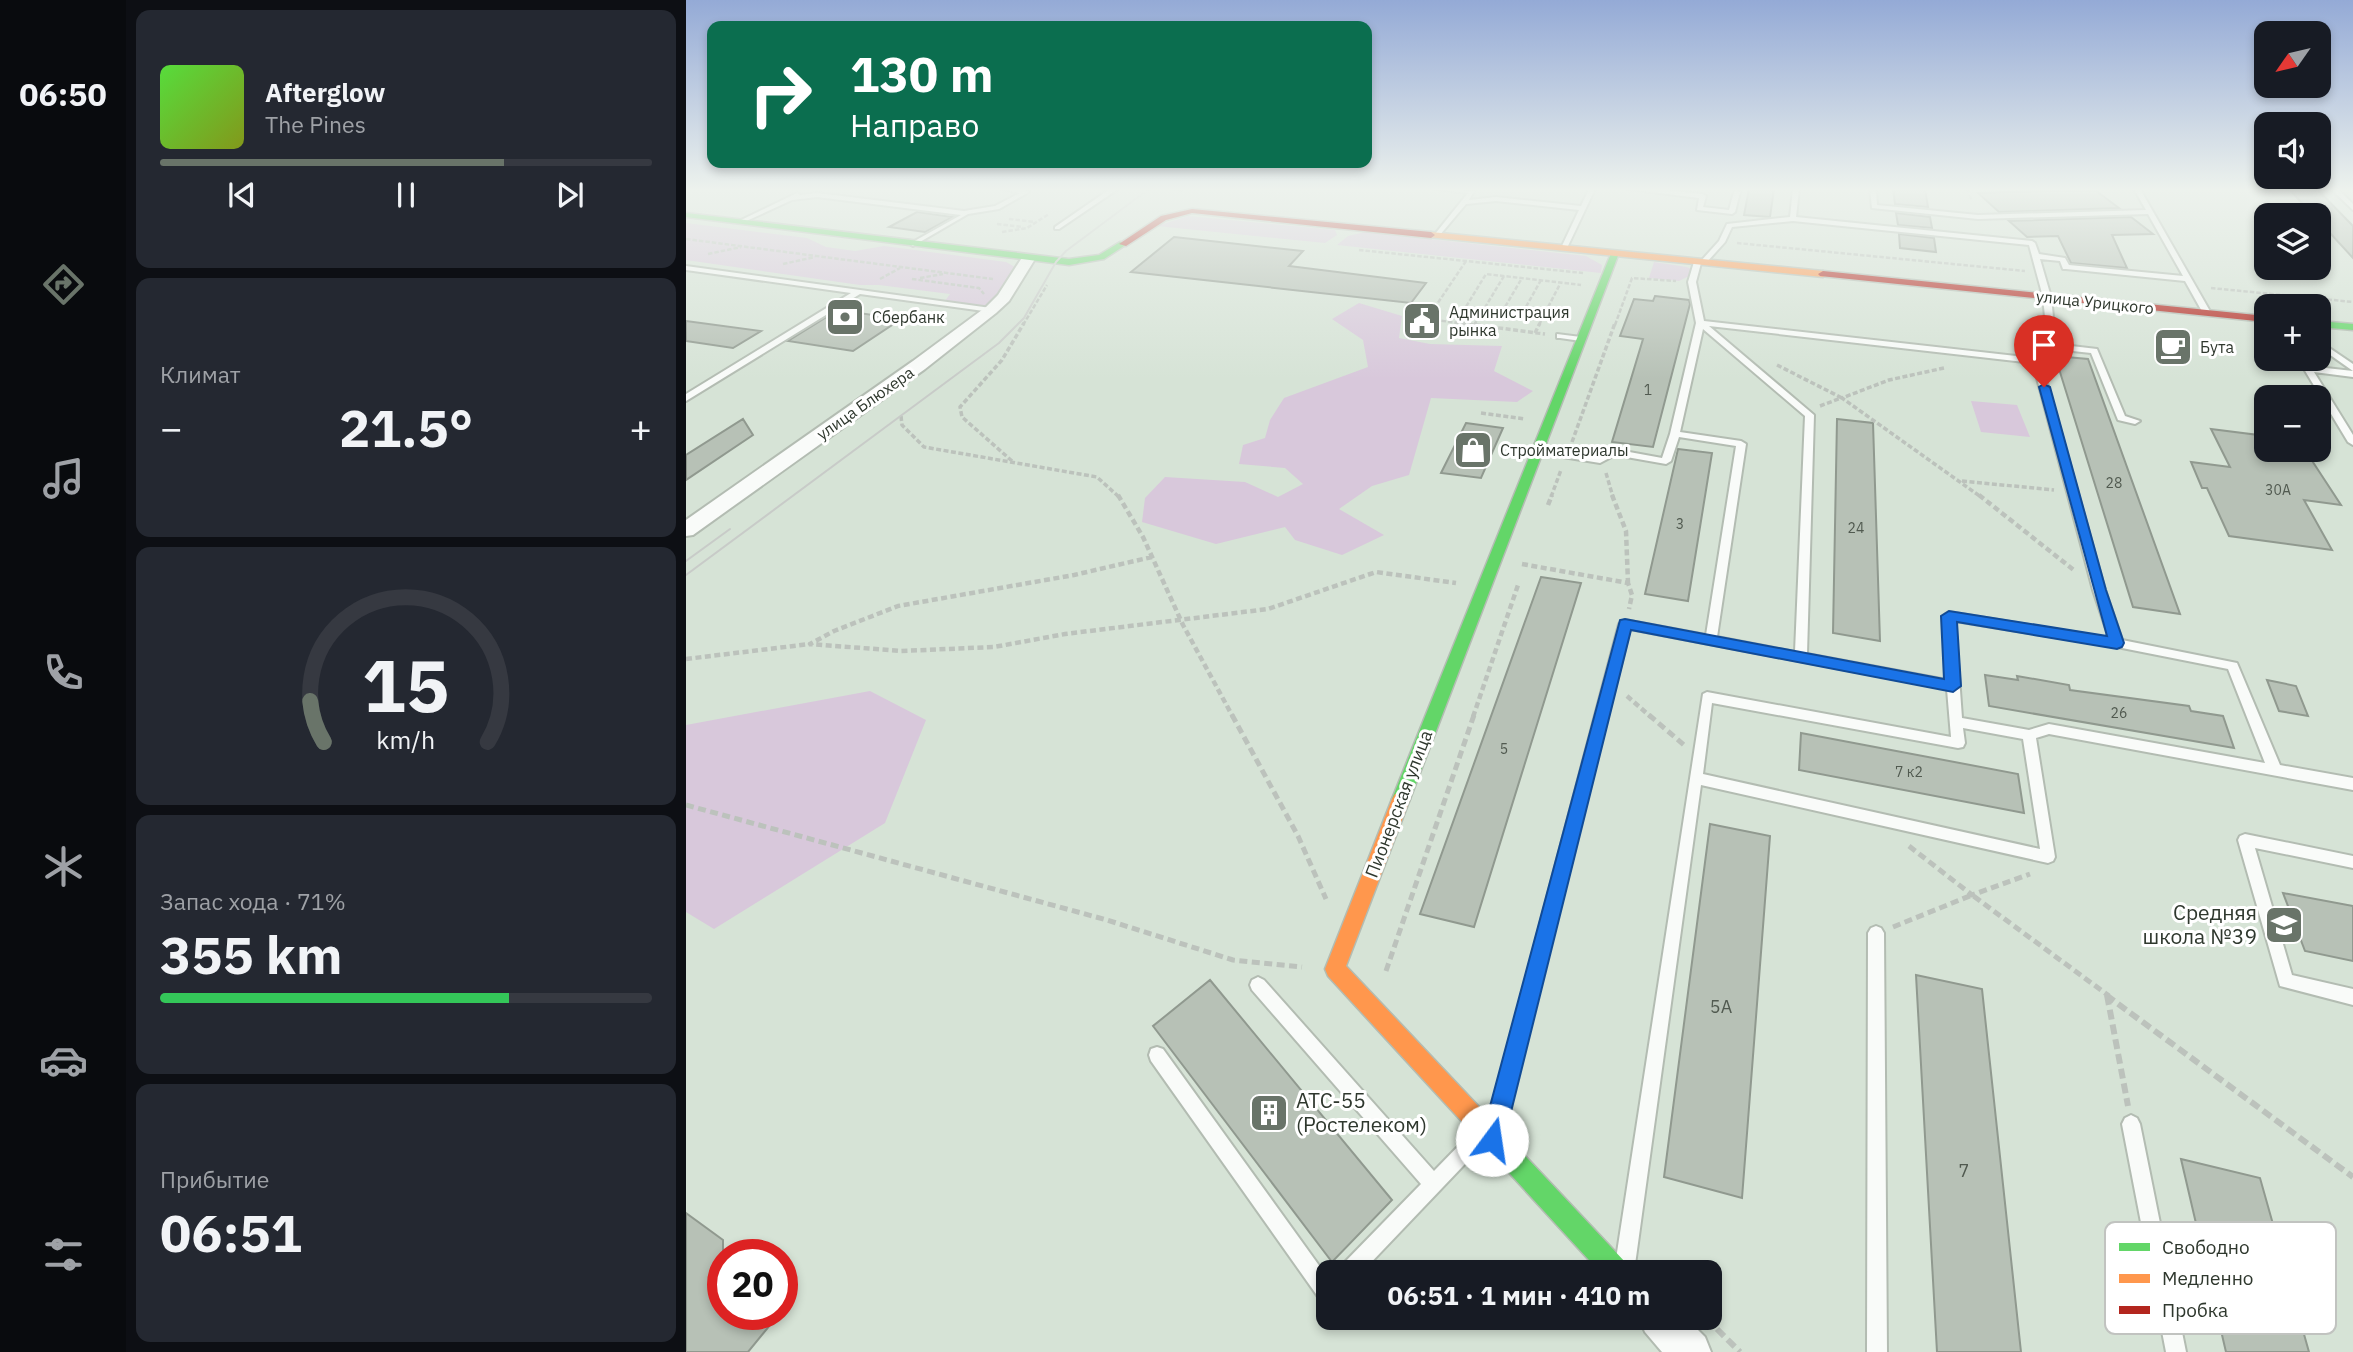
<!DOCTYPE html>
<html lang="ru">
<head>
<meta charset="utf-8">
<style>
	:root { --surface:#171b24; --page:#242831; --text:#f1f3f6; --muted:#9ea1a6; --line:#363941; --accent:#697469 }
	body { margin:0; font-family:"IBM Plex Sans",sans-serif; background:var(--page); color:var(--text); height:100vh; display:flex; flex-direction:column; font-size:26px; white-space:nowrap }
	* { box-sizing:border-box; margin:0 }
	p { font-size:23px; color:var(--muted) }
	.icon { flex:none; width:38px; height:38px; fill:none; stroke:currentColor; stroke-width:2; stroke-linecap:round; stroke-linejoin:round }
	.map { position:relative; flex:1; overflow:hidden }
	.drawer { display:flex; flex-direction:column; gap:10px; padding:10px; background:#0d0f14; width:560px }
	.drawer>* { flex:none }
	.banner { position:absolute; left:21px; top:21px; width:665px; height:147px; border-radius:14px; box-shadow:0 4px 10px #0003; background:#0b6e4f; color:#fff; overflow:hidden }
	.needle { width:46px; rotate:236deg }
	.tools { position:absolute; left:1568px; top:21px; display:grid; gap:14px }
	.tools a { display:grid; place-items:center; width:77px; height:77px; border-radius:14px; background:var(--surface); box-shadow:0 4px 10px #0003; font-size:35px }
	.speed { position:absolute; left:21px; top:1239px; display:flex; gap:14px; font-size:35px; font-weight:700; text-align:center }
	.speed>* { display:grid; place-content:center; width:91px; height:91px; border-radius:50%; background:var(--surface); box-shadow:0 4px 10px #0003; line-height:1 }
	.speed .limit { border:10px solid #d22; background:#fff; color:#111 }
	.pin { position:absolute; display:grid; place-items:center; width:60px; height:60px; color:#fff; margin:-72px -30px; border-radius:50% 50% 50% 0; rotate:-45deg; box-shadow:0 0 7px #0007 }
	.pin .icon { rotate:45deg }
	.me { position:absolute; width:77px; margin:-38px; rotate:14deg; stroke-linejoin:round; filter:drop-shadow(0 0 5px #0008) }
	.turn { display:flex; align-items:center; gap:24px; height:147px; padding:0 28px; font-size:32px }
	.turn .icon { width:91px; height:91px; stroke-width:2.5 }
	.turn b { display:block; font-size:49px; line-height:60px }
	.big { font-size:52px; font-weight:800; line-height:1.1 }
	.drawer .widget { flex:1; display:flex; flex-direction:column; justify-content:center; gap:10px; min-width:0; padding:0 24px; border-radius:14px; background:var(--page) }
	.drawer .dial { align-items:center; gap:0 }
	.dial svg { height:182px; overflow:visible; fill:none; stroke:var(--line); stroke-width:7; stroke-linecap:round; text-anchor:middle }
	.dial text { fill:var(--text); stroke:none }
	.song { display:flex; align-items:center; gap:21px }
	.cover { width:84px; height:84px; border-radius:10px; background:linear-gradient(135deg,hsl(110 70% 55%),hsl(70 70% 35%)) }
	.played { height:7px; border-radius:4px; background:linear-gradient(90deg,var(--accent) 70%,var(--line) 70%) }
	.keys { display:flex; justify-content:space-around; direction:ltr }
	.heat { display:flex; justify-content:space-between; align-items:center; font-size:38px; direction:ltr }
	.charge { height:10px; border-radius:5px; background:linear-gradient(90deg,#34c759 71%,var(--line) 0) }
	.trip { position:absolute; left:630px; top:1260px; width:406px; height:70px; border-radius:14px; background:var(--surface); box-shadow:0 4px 10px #0003; font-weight:800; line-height:70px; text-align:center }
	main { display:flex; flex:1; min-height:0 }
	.tab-bar { display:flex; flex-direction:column; width:126px; justify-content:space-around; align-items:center; background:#090b0e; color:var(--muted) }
	.tab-bar .icon { width:49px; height:49px }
	.tab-bar .on { color:var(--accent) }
	.tab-bar b { font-size:32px; color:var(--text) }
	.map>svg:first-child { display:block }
	.green { fill:#d8c8db }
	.building { fill:#b7c1b6; stroke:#90998f; stroke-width:2 }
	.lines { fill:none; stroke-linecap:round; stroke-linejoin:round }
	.lane-casing { stroke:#b3bcb2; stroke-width:4 }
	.street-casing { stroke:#b3bcb2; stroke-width:4 }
	.fast-casing { stroke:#b3bcb2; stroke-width:3 }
	.slow-casing { stroke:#b3bcb2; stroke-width:3 }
	.jam-casing { stroke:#b3bcb2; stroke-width:3 }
	.path-far4 { stroke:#bcc2bc; stroke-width:2.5; stroke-dasharray:4.5 2; stroke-linecap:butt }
	.path-far3 { stroke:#bcc2bc; stroke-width:3.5; stroke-dasharray:5 2.5; stroke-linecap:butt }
	.path-far2 { stroke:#bcc2bc; stroke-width:4.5; stroke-dasharray:6 3.5; stroke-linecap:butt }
	.path-far1 { stroke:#bcc2bc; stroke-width:5; stroke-dasharray:8 4.5; stroke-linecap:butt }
	.path { stroke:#bcc2bc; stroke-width:6; stroke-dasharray:10 5; stroke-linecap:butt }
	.lane { fill:#f9fbf9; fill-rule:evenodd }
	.street { fill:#f9fbf9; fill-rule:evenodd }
	.fast { fill:#63d668; fill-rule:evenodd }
	.slow { fill:#ff974d; fill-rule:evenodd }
	.jam { fill:#b3261e; fill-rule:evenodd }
	.tram { stroke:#c8cbc8; stroke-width:2 }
	.route { fill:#1a73e8; stroke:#114b97; stroke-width:2 }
	.labels { text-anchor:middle; stroke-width:6; stroke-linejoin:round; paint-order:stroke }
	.number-label { font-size:14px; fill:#515a50 }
	.far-street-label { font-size:16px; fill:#2f382e; stroke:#fff }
	.far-poi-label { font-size:16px; fill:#2f382e; stroke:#fff; text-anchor:start }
	.street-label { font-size:18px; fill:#2f382e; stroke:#fff }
	.near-number-label { font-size:18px; fill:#515a50 }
	.near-poi-label { font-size:21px; fill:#2f382e; stroke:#fff; text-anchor:end }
	.key { fill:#fff; stroke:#c1c3c0; stroke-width:2 }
	.key-label { font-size:19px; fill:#2f382e }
</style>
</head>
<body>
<main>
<nav class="tab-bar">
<b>06:50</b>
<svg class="icon on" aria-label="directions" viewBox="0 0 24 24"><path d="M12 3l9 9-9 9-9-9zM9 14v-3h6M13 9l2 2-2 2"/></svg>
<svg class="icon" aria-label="music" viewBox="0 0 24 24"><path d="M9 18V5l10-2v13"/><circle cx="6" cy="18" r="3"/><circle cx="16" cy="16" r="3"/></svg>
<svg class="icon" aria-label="phone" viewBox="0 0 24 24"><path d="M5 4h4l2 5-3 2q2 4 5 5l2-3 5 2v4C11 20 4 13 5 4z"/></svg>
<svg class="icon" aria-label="climate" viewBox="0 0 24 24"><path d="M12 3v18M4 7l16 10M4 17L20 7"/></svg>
<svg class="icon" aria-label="car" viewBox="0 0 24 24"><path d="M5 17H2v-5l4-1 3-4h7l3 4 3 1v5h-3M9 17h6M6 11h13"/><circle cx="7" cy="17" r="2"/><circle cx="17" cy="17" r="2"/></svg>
<svg class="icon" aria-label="filters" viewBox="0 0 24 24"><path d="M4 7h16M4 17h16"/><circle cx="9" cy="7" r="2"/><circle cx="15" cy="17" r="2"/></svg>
</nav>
<section class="drawer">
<div class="widget">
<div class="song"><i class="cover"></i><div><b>Afterglow</b><p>The Pines</p></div></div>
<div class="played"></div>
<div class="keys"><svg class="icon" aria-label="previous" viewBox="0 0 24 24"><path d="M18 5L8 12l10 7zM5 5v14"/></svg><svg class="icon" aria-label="pause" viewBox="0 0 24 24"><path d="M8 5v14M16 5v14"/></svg><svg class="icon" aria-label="next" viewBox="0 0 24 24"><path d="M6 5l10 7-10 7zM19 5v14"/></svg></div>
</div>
<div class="widget"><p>Климат</p>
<div class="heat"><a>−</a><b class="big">21.5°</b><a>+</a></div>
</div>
<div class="widget dial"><svg viewBox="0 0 100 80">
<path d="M14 69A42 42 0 1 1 86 69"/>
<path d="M14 69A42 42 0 0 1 8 51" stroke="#697469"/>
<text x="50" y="56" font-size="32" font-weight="700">15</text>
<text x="50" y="72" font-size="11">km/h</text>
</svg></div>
<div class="widget"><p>Запас хода · 71%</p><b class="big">355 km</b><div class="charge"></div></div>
<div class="widget"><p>Прибытие</p><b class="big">06:51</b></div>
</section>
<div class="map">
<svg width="1667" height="1352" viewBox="0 0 1667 1352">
	<rect width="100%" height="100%" fill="#d6e3d6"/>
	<path class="green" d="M502,216L649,230L651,235L639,243L471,226Z
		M0,223L121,238L140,247L169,251L198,246L320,262L329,267L327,276L301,307L259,301L264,294L193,285H174L0,260Z
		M679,232L900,256L916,265L915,273L651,245L662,236Z
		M968,262L1001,267L1005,269V275L993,281L963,278Z
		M673,303L716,316L713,338L744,344L816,346L808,371L847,391L831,402L745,398L723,475L686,486L653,509L698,535L656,555L609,540L599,527L530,544L456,522L459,498L479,477L559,482L592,497L617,484L599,468L553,464L557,445L579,438L584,420L598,398L682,367L677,340L646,319Z
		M1285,401L1331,405L1344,437L1295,432Z
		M184,691L240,720L199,823L28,929L0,912V725Z"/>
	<path class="building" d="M1063,189H1088L1084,217L1058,215Z
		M1207,189H1239L1242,207L1209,204Z
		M1603,189H1631L1667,226V258L1633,221V215H1627Z
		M1409,190L1433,208L1313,212L1292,193Z
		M231,212L266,217L239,232L203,227Z
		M1210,213L1244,217L1246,228L1212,225Z
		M1445,217L1467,234L1426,235L1441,268L1385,263L1372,236L1341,237L1323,221Z
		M1213,234L1248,238L1250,252L1214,248Z
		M488,237L617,251L603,266L740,283L725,303L445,272Z
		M969,296L1003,300L1004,304L967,447L926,442L957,339L934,336L948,299L967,301Z
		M152,310L215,319L167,351L102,341Z
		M0,321L75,331L47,348L0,341Z
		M1369,356L1402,359L1494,614L1447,607Z
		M57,419L67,435L0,480V455Z
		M1151,419L1187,423L1194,641L1147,633Z
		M780,423L817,428L795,478L755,473Z
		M1525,429L1580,436V450H1619L1655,505L1618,500L1646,550L1543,536L1521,488H1516L1505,462L1544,467Z
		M992,449L1026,453L1002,601L959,594Z
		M855,577L895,583L788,927L734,914Z
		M1299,675L1332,680L1331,676L1383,685L1384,690L1503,706L1505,711L1537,716L1548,748L1303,706Z
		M1581,680L1610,686L1622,716L1593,711Z
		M1115,733L1332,774L1338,813L1113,770Z
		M1024,824L1084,836L1056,1198L978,1177Z
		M1597,893L1667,906V961L1619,951Z
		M1230,975L1296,989L1335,1352H1251Z
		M524,980L706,1200L646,1262L467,1026Z
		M1495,1159L1574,1178L1623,1352H1540Z
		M0,1213L37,1240V1314H93L62,1352H0Z"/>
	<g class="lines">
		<defs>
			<path id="lane" d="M315,189H334L343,192L313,209L282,214L227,246L224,244L225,243L275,215L131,197L106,200L56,223L51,222L111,193L114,195L131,193L278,211L309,206L334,193Z
				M424,189H432L373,229H369V227Z
				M750,189L788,191L783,200L810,197L895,206L903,189H909L881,248L878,250L875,248L893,210L810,201L780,204L753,236H749V234L782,193Z
				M942,189H967L1017,194L1020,196L1017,207L1043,210L1048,192L1051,190L1054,192L1049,212L1046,214L1011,210L1013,198Z
				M1107,189H1113L1110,217L1346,241L1349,243L1353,254L1379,258L1383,265L1497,276L1462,214L1292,219L1186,208L1184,189H1190L1191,205L1292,215L1460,210L1448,189H1454L1525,313L1524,315H1518L1499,281L1380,269H1377L1374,261L1354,259L1365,297L1367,317L1360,343L1411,349L1439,416L1454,421L1449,424L1432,420L1405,353L1359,348L1355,361L1419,590L1436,640L1551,663L1594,765L1667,778V790L1363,734L1350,738L1369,857L1367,861L1362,863L1015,785L948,1272H928L1017,694L1021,692L1265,737L1261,689L944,629L819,1126L816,1132L810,1135L804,1132L801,1126L933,624L939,620L1020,635L1050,446L993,437L985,461L980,464L929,455L914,463L852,453L847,450L852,447L912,457L927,449L976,458L984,434L1010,323L1002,282L1008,262L1012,260L1015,261L1033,241L1041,224L1104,217ZM1107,221L1343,245L1357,297L1359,317L1352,343L1349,345L1351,347L1348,358L1018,321L1010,282L1015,263H1020L1039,242L1046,227ZM1023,326L1347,363L1407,590L1423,638L1263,612L1257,616L1261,680L1121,654L1128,415ZM1017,329L1119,416L1109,652L1031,637L1060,444L1055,441L994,432ZM1269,621L1431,647L1542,669L1579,763L1363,724L1343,730L1276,718ZM1026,703L1272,748L1277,747L1279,743L1277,728L1337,739L1354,849L1017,774Z
				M1645,189H1652L1667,204V210Z
				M0,266L305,308L309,310L305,312L174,294L0,401V394L165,293L0,270Z
				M871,334L895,337L899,339L895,341L874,338H871Z
				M1633,341L1667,364V371L1633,347Z
				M1622,366L1667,371V377L1628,372L1667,435V445L1662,442L1618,369Z
				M1559,834L1667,856V868L1569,848L1606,975L1667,989V1005L1594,986L1552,840L1554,836Z
				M1190,926L1195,928L1198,933L1201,1352H1181L1182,933L1185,928Z
				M572,977L578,980L748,1171L785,1133L791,1130L797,1133L800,1139L797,1145L676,1272H653L656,1265L735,1184L566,990L564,985L566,980Z
				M471,1047L477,1049L642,1278V1304L635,1301L465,1061L463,1055L465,1049Z
				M1445,1115L1451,1118L1454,1124L1500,1352H1480L1436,1124L1439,1118Z"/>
			<path id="street" d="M342,255L349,259L323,301L310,313L239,369L7,535L0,536V520L227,361L300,307L312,295L337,256Z
				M953,1318H1000L1019,1337L1025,1352H976L959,1332Z"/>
			<path id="fast" d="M0,213L383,259L413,255L434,242L441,244L418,259L383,265L0,217Z
				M926,251L933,253L724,799L721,804L715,806L709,804L706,799Z
				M1633,321L1667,324V330L1633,327Z
				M788,1107L796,1110L940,1263L944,1272H914L780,1126L777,1118L780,1110Z"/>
			<path id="slow" d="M745,232L1137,271L1142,274L1137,277L742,237V233Z
				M715,792L721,794L724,799L660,966L796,1110L799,1118L796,1126L788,1129L780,1126L642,976L639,969L706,799L709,794Z"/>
			<path id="jam" d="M506,209L745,232L749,235L745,238L506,213L480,220L440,246L433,244L475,216Z
				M1137,271L1580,316V322L1134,276L1132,274Z"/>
		</defs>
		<use href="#lane" class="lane-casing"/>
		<use href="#street" class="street-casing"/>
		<use href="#fast" class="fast-casing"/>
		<use href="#slow" class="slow-casing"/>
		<use href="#jam" class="jam-casing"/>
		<path class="path-far4" d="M486,189L499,191
			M1281,189L1286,201
			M323,219L349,222
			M311,224L337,227
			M316,232L341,228L363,214
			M0,239L307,279
			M1051,243L1339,271
			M673,250L897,273
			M22,254L55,247
			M780,261L741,319L789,325
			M97,264L129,257
			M818,276L798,309L836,314
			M234,278L257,274
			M194,279L214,268
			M226,279L293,288L298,294
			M855,280L836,314L857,317L875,282
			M1525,288L1667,302
			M816,312L836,278
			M770,323L800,274L895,285
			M337,325L361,285
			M788,325L798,309
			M853,325L857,317
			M929,325L946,278L990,281"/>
		<path class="path-far3" d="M775,323L859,334
			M849,333L854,323
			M1091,365L1156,398
			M1258,368L1203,380L1156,398L1295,497
			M1134,406L1155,398
			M795,413L839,419
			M215,416L216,425L238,447L411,477L433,497
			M886,442L929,323
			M326,461L276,417L274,407L316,360L338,323
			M920,473L927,497
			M1276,481L1368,490
			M865,497L875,470"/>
		<path class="path-far2" d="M432,495L457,537L497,625L547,717
			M926,495L940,531L942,583
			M1293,495L1389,571
			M862,505L866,495
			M466,557L388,575L212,606L148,631L124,644L215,651L308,647L379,634L582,609L690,572L770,583
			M836,564L942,583L946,595L943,609
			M0,659L124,644
			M941,696L965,717
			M787,717L832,585"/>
		<path class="path-far1" d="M546,715L612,836L640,899
			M963,715L998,745
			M0,805L421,920L547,960L616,967
			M1223,846L1286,895L1344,874
			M1207,927L1286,895L1423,996
			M700,971L788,715"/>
		<path class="path" d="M1420,995L1667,1177
			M1421,995L1442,1106
			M1031,1329L1054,1352"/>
		<use href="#lane" class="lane"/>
		<use href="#street" class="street"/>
		<use href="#fast" class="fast"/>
		<use href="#slow" class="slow"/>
		<use href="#jam" class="jam"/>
		<path class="tram" d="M0,561L44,529
			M0,575L313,343L338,318L370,262L380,251L463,189"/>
	</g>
	<linearGradient id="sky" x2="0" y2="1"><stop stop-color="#94aad6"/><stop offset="0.5" stop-color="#edf2ed"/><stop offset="1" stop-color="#edf2ed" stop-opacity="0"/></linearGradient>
	<rect width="1667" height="379" fill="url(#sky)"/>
	<path class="route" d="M1358,384L1364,387L1420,590L1438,643L1436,647L1431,649L1271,622L1275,686L1267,692L945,630L818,1140L815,1148L806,1151L798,1148L795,1140L934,620L939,619L1258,679L1255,616L1263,611L1421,636L1353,387Z"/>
	<defs>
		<symbol id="bank-square" viewBox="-11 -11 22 22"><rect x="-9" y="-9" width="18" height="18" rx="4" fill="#697469" stroke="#fff"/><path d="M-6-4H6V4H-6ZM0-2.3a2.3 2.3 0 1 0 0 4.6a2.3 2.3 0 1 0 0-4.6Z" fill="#fff"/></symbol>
		<symbol id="civic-square" viewBox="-11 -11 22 22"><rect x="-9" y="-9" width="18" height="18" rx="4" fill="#697469" stroke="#fff"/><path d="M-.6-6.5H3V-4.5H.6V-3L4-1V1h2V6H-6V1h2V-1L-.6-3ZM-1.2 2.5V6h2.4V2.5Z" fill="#fff"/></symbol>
		<symbol id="cafe-square" viewBox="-11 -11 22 22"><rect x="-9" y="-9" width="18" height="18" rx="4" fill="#697469" stroke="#fff"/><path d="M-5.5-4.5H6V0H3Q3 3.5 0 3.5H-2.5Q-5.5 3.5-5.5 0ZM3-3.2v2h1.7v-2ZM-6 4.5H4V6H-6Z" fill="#fff"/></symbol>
		<symbol id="shop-square" viewBox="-11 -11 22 22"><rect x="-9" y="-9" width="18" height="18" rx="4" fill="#697469" stroke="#fff"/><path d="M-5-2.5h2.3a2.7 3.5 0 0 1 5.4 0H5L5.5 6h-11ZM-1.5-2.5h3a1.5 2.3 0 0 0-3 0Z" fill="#fff"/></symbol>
		<symbol id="school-square" viewBox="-11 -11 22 22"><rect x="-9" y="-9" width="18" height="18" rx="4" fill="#697469" stroke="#fff"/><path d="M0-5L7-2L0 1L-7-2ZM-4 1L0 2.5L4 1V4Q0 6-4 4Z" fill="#fff"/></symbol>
		<symbol id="building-square" viewBox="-11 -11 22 22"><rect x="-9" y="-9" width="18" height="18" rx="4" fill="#697469" stroke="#fff"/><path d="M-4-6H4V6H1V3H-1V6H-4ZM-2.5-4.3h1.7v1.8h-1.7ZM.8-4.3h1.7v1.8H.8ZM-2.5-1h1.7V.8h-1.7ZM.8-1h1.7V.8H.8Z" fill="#fff"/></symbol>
	</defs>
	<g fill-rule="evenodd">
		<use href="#bank-square" x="137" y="295" width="44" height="44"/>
		<use href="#civic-square" x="714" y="299" width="44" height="44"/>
		<use href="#cafe-square" x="1465" y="325" width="44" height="44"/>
		<use href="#shop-square" x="765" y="428" width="44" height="44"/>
		<use href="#school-square" x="1576" y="903" width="44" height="44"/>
		<use href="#building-square" x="561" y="1091" width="44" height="44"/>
	</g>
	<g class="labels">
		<g class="number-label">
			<text x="962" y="395">1</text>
			<text x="1428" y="488">28</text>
			<text x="1592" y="495">30А</text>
			<text x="994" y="529">3</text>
			<text x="1170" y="533">24</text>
			<text x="1433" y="718">26</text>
			<text x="818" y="754">5</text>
			<text x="1223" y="777">7 к2</text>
		</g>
		<g class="far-street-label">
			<text transform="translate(1409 302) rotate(6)" y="6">улица Урицкого</text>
			<text transform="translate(179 403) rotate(-35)" y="6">улица Блюхера</text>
		</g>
		<g class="far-poi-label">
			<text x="763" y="318">Администрация<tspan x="763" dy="18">рынка</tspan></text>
			<text x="186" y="323">Сбербанк</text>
			<text x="1514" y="353">Бута</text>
			<text x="814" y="456">Стройматериалы</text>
		</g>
		<g class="street-label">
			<text transform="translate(713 804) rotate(-69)" y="6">Пионерская улица</text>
		</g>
		<g class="near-number-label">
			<text x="1035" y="1013">5А</text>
			<text x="1278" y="1177">7</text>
		</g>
		<g class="near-poi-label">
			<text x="1571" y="920">Средняя<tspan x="1571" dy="24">школа №39</tspan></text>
			<text x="610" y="1108" text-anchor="start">АТС-55<tspan x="610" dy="24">(Ростелеком)</tspan></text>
		</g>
	</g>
	<rect x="1419" y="1222" width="231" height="112" rx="10" class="key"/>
	<rect x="1433" y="1243" width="31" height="8" fill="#63d668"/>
	<rect x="1433" y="1274" width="31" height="9" fill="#ff974d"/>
	<rect x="1433" y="1306" width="31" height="8" fill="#b3261e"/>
	<g class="key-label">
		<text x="1476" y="1254">Свободно</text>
		<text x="1476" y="1285">Медленно</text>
		<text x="1476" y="1317">Пробка</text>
	</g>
</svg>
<div class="tools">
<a><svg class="needle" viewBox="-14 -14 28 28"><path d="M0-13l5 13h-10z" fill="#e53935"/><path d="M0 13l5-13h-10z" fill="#9ea1a6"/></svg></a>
<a><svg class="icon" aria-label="sound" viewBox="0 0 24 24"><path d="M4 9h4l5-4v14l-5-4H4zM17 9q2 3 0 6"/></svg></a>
<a><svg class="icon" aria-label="layers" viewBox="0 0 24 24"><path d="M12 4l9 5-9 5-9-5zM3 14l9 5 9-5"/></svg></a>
<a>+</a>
<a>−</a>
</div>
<div class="speed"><div class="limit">20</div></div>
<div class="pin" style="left:1358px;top:387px;background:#d93025"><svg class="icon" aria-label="arrive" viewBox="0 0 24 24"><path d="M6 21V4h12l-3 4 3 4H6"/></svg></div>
<svg class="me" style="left:806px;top:1140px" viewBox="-20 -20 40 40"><circle r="19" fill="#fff"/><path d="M0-13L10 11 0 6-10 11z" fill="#1a73e8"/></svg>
<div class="trip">06:51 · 1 мин · 410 m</div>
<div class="banner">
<div class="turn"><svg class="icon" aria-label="right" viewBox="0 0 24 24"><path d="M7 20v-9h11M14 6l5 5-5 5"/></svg><div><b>130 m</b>Направо</div></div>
</div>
</div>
</main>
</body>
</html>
